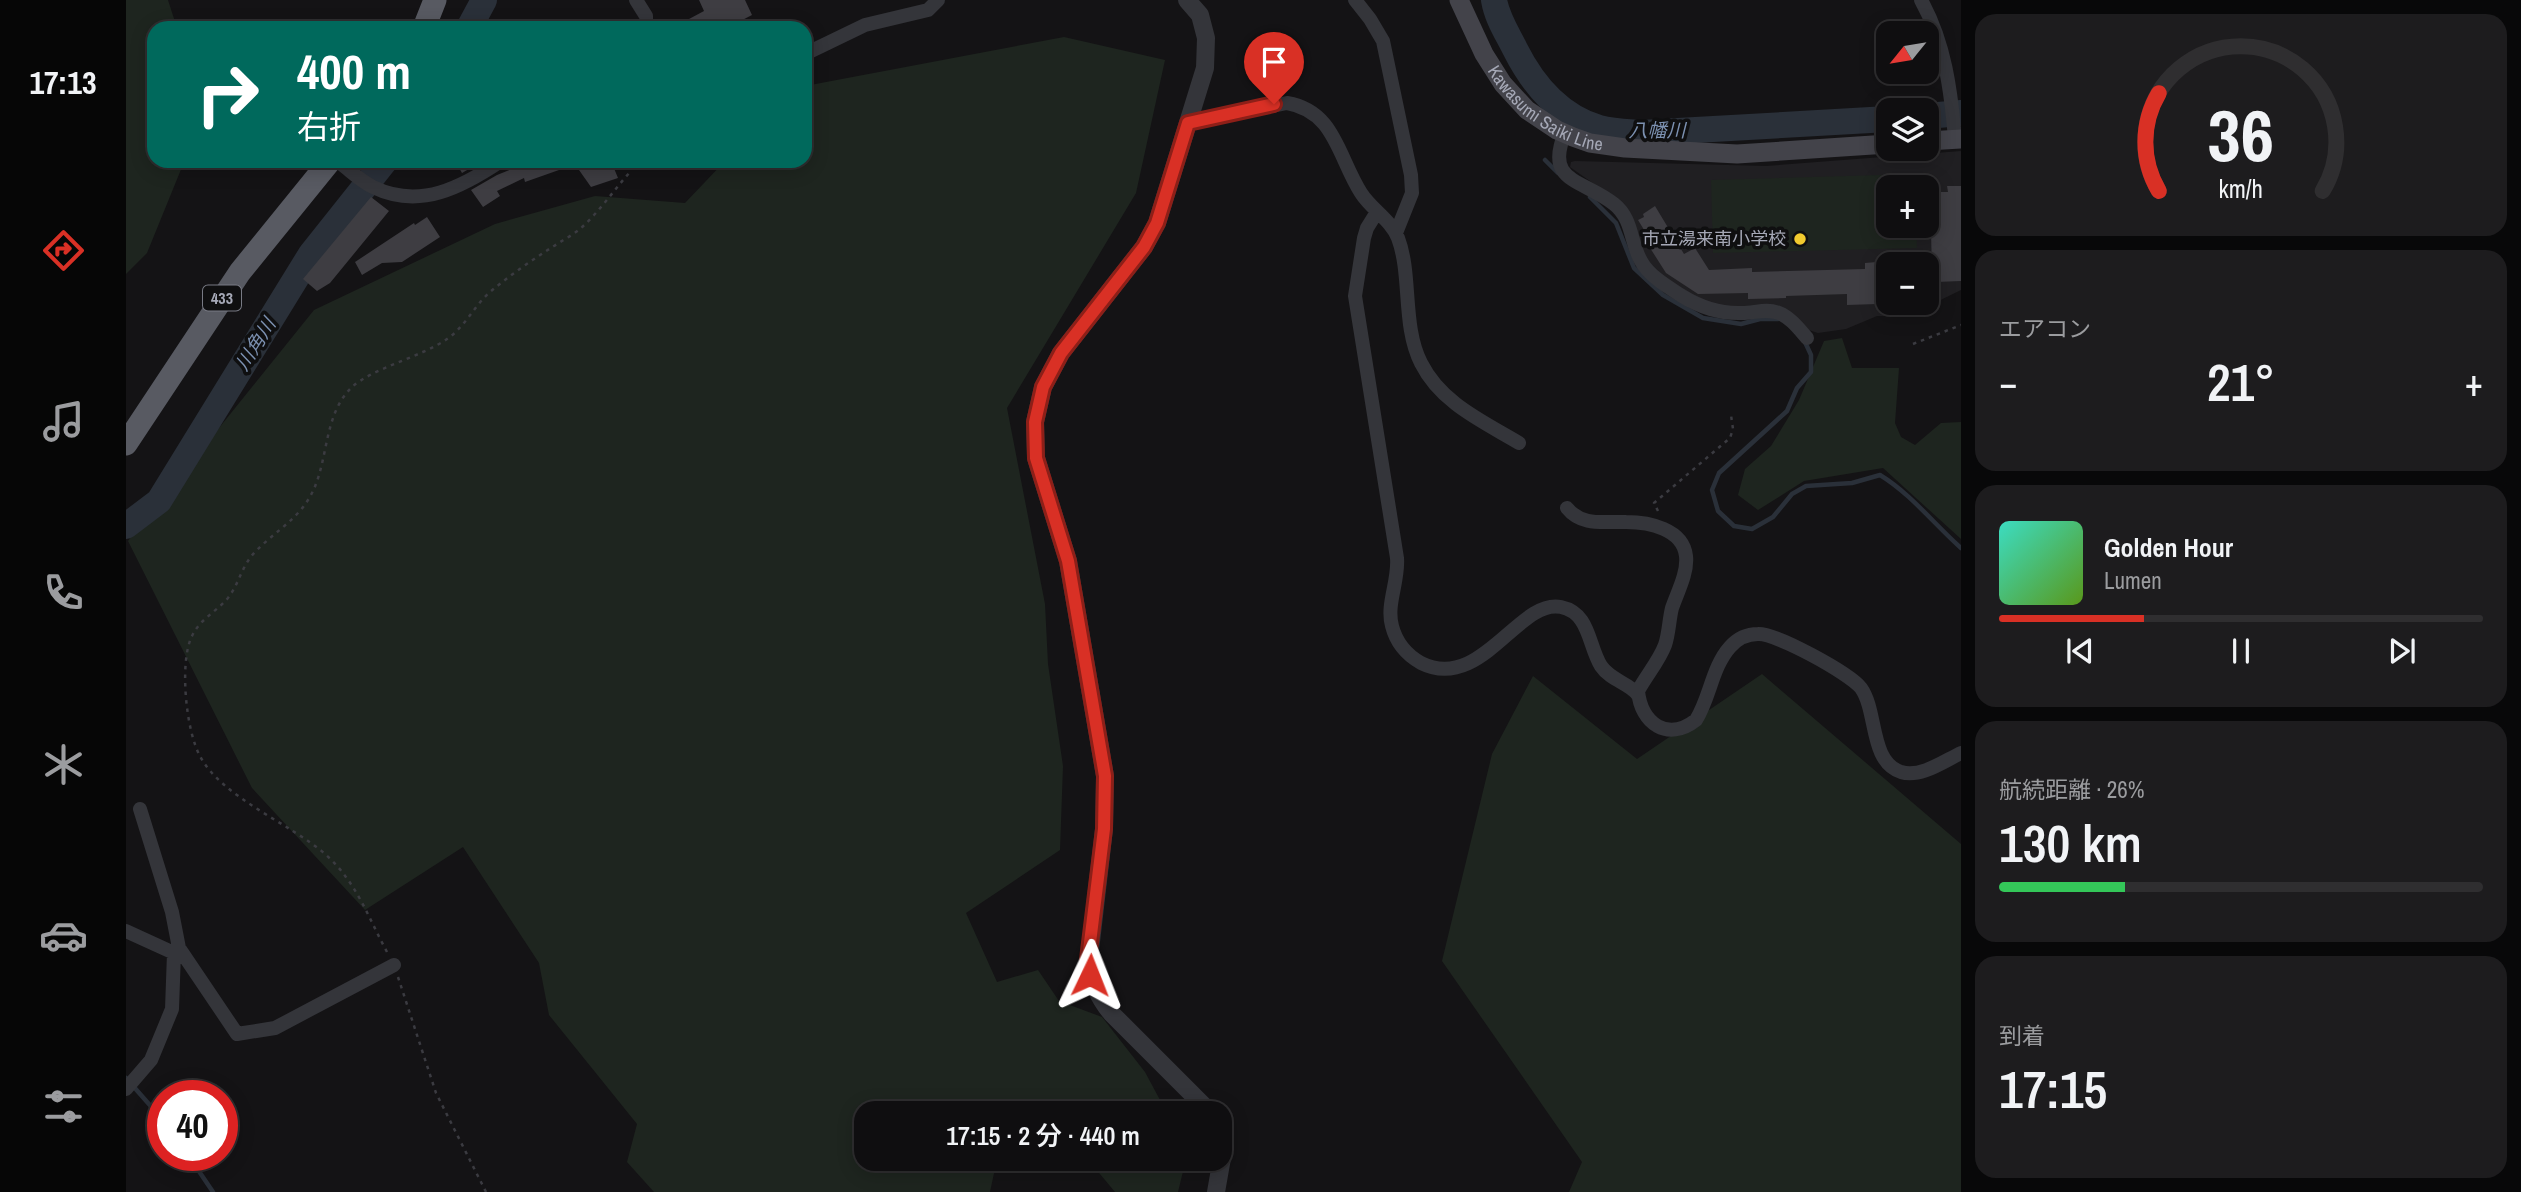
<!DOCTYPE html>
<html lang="ja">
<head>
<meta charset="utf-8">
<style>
	:root { --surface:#0f0e10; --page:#1d1c1e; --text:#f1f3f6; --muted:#9b9c9f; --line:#2f2e30; --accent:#d93025 }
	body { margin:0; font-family:"Archivo Narrow","Noto Sans JP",sans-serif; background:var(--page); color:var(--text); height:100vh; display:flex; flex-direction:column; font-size:26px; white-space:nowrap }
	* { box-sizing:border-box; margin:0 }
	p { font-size:23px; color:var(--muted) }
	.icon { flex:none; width:38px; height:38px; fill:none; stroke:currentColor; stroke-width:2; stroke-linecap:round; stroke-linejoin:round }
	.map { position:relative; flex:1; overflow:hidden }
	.drawer { display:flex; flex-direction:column; gap:14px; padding:14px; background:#080809; width:560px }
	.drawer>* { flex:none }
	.hud { position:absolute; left:21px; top:21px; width:665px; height:147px; border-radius:21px; box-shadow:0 4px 18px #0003,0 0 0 2px var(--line); background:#00695c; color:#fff; overflow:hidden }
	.needle { width:46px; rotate:240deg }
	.controls { position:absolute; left:1750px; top:21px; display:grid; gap:14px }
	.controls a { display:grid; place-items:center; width:63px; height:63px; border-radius:14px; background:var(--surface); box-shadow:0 4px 18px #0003,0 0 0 2px var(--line); font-size:35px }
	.speed { position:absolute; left:21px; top:1080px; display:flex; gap:14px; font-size:35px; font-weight:700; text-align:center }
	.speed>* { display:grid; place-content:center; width:91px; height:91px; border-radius:50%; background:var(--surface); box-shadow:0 4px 18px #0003,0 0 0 2px var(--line); line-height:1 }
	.speed .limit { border:10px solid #d22; background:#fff; color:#111 }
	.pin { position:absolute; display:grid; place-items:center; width:60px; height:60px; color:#fff; margin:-72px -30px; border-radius:50% 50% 50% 0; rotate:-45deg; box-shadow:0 0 7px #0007 }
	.pin .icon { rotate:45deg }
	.me { position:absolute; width:77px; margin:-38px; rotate:2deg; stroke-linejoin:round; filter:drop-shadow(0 0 5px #0008) }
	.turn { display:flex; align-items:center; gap:24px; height:147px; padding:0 35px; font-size:32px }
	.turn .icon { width:91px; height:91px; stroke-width:2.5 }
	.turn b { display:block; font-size:49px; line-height:60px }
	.big { font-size:52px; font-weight:600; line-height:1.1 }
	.drawer .tile { flex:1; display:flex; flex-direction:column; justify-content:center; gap:10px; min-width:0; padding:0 24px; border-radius:21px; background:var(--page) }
	.drawer .dial { align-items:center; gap:0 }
	.dial svg { height:182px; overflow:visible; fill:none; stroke:var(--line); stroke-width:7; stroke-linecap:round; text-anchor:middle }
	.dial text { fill:var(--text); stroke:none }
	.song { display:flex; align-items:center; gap:21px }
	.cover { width:84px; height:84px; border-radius:10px; background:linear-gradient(135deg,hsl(170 70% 55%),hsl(90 70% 35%)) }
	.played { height:7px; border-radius:4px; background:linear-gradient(90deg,var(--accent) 30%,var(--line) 30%) }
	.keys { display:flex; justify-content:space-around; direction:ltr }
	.heat { display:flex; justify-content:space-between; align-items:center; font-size:38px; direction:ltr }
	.charge { height:10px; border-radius:5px; background:linear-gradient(90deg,#34c759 26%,var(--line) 0) }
	.trip { position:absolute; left:728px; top:1101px; width:378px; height:70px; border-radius:21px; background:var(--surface); box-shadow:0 4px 18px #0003,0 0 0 2px var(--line); font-weight:600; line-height:70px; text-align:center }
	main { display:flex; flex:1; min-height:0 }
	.menu { display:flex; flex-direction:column; width:126px; justify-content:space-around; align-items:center; background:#060606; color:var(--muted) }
	.menu .icon { width:49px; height:49px }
	.menu .current { color:var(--accent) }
	.menu b { font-size:32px; color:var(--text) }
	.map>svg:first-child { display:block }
	.built { fill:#201f22; fill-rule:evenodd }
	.green { fill:#1e251f }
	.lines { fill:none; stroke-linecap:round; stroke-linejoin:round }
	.stream { stroke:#2a3039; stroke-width:4.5 }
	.river { stroke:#2a3039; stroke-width:26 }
	.building { fill:#3e3d42 }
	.path { stroke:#3b3b41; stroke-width:2.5; stroke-dasharray:3.5 5; stroke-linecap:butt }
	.minor { stroke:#34353a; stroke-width:14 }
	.tertiary { stroke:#34353a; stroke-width:18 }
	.secondary { stroke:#43434a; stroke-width:19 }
	.trunk { stroke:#585a62; stroke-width:23 }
	.route-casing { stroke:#8d1f18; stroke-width:18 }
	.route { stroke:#d93025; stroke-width:12 }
	.poi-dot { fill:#f2cb2f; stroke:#0f0f10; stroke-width:2.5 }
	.labels { text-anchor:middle; stroke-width:7; stroke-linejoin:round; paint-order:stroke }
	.shield { fill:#0f0f10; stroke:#787a84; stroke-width:2 }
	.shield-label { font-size:16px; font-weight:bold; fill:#a5a8b6 }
	.street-label { font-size:18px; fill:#a5a8b6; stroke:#0f0f10 }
	.poi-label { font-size:18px; fill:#a5a8b6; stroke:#0f0f10; text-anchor:end }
	.water-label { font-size:19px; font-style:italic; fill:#7c91b1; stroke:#0f0f10 }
</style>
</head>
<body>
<main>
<nav class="menu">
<b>17:13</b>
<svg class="icon current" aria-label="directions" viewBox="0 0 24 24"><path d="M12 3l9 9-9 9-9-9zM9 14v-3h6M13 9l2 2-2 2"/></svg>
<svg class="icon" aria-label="music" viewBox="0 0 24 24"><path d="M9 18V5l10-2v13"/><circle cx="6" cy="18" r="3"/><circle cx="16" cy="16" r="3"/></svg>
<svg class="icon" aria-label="phone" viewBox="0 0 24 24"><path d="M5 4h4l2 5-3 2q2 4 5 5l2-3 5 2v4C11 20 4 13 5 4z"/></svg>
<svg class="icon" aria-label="climate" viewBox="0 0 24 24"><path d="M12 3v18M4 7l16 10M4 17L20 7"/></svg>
<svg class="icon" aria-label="car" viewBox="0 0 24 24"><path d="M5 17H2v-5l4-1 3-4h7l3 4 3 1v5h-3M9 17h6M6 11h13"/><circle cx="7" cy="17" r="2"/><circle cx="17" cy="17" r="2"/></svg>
<svg class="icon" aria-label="filters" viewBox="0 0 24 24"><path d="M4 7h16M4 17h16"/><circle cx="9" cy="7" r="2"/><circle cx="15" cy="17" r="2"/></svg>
</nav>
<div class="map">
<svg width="1835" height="1192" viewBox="0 0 1835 1192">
	<rect width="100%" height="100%" fill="#141315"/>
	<path class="built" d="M1835,151V290L1782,316H1751L1720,329L1692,333L1617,309L1584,305L1557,292L1525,268L1485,196L1444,167L1445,162L1449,161L1640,166ZM1762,187H1801V226H1762ZM1762,264H1801V303H1762Z"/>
	<path class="green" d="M0,0H42L51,28H28V161H57L56,167L21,253L0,274Z
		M938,37L1039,60L1010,193L881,408L919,604L922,664L937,766L934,850L840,913L871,982L912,970L933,1001L976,1017L1019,1072L1041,1113H740V1158L871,1159L864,1192H528L501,1162L511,1124L423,1015L413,963L337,847L239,910L126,788L2,541L188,310L369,224L469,196L559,203L599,161H679V86Z
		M1789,174V187H1762V226H1790L1791,248L1587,253L1585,180Z
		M1716,338L1726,368H1773L1769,423L1775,437L1789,445L1815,423L1835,422V539L1757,468L1678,481L1632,510L1612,495L1619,469L1645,446L1673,400L1698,341Z
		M1636,674L1835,844V1192H1443L1456,1162L1316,961L1366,754L1407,676L1511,759Z
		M949,1159H1060L1052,1192H989L969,1168Z"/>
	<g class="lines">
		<path class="stream" d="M1419,160L1432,173
			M1464,197L1490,223L1508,268L1537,295L1577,318L1615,324L1634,319H1652
			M1679,342L1685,355V372L1671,388L1661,411L1593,473L1586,490L1592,511L1608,526L1626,529L1647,517L1666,494L1680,486L1726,483L1754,475C1785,494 1808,524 1835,548
			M0,1078L37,1120
			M62,1155L87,1192"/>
		<path class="river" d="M1368,0C1371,18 1381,33 1389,49C1407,85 1433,116 1473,128C1487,132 1502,132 1516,133L1762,119
			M343,28L358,0
			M1801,116L1835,113
			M0,526L33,501L185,254L259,161"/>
	</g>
	<path class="building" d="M573,0H619L626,15L601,28H567L563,19L578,11Z
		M329,161H352L353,163L336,173Z
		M405,161H430L433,170L399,182L398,178L371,191L374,196L357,207L345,190L371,175Z
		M455,161H468L469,165L485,161L492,178L465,187L453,170L457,168Z
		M1821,186H1835V281L1810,282V272H1806L1804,192H1822Z
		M245,197L263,211L204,283L191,291L177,279Z
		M1529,206L1558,254L1569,248L1583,270L1626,268V272L1739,269V263L1751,262V269L1762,268V293L1750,294L1751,304L1721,305V294L1660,296V298L1622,299V293L1572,294L1540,273L1519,240L1523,238L1512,220L1518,217L1517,214Z
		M301,217L314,237L276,262L256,263L236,275L229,262L288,223L289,225Z"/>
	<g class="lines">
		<path class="path" d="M1787,344L1835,325
			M1532,511L1528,503L1604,438L1607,429L1605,415
			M261,952C242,917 230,881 199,854C165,824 95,797 74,756C60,731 53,662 66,636C74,619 90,612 102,598C113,584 116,565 129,552C146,534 169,521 182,500C204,466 195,417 226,387C247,368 295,357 321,339C338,328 348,306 364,292C384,275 406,260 428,246C437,240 447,235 455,228C473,212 488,190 504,172
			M272,977L310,1093L360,1192"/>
		<path class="minor" d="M510,0L520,16V28
			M1229,0L1244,19L1257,41L1285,175L1286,193L1270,233
			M1795,0C1819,43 1825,91 1829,139
			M679,54L739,25L802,10L812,0
			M1062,123L1161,103C1209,111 1212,157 1235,193C1245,209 1265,220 1272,238C1286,275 1276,326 1295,363C1315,403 1356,421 1393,443
			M1439,133C1418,183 1457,179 1488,204C1507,219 1504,242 1515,261C1523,276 1542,287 1556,296C1574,307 1594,314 1616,313C1629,313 1640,308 1653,313C1665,318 1673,329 1681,338
			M211,161C223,169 234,181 247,187C294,210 336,187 375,161
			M512,161H515
			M1251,212L1241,228L1238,238L1229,296L1271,558C1273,581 1260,604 1266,626C1270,642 1281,655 1295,663C1355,693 1393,598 1435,607C1464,613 1462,645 1475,666C1485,681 1504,683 1512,695
			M1441,508C1456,527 1479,521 1500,522C1523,522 1557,529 1560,556C1562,573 1551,593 1546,608C1543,620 1543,633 1539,645C1533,661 1520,676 1512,691C1515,724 1542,742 1570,720C1584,698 1586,667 1604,647C1611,639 1621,634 1632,634C1650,633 1723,673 1735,688C1752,712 1743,761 1775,772C1795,778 1818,761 1835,753
			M14,809L46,912L53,948L111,1034L149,1028L268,965
			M0,931L48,953
			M0,1089L25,1060L46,1009L48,953L53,948"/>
		<path class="tertiary" d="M1061,0L1074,15L1080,38L1079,68L1031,223L1018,247L935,353L917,387L909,422L910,458L942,561L979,776L978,829L963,959C965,981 972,997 986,1014L1085,1113
			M1090,1192L1096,1158L1094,1142"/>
		<g class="secondary">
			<path id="s1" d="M1333,0L1358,54L1377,84L1401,110L1431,130L1447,137L1464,143L1499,148L1611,154L1762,144"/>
			<path d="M1801,141L1835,139"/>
		</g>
		<path class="trunk" d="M298,28L309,0
			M0,444L114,272L204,161"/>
	</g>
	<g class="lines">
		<defs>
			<path id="route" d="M964,975L962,959L978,829L979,776L942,561L910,458L909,422L917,387L935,353L1018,247L1031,223L1062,123L1148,104"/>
		</defs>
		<use href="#route" class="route-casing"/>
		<use href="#route" class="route"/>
	</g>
	<circle class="poi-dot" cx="1674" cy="239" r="7"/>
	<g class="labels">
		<rect class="shield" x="77" y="285.5" width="38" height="25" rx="5"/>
		<g class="shield-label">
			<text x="96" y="304">433</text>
		</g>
		<g class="street-label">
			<text dy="6" stroke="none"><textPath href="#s1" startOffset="145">Kawasumi Saiki Line</textPath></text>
		</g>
		<g class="poi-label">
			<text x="1660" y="245">市立湯来南小学校</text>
		</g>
		<g class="water-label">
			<text x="1531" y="137">八幡川</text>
			<text transform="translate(129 344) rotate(-58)" y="7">川角川</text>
		</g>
	</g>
</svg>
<div class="controls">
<a><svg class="needle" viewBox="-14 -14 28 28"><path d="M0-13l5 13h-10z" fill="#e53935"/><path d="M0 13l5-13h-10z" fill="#9b9c9f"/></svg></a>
<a><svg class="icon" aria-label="layers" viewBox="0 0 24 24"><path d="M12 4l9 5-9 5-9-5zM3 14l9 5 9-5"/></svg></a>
<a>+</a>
<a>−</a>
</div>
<div class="speed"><div class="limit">40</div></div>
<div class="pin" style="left:1148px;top:104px;background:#d93025"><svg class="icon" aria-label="arrive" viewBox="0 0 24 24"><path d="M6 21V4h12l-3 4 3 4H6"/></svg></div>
<svg class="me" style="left:964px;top:975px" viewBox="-20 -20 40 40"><path d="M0-17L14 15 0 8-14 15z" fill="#d93025" stroke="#fff" stroke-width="4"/></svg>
<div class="trip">17:15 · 2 分 · 440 m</div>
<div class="hud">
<div class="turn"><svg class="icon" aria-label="right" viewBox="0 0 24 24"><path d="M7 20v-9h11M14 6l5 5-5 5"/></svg><div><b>400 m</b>右折</div></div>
</div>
</div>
<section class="drawer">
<div class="tile dial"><svg viewBox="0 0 100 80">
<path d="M14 69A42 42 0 1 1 86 69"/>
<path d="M14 69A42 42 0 0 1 14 26" stroke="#d93025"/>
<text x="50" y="56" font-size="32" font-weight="700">36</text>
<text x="50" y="72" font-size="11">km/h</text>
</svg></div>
<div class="tile"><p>エアコン</p>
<div class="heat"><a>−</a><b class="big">21°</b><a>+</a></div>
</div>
<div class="tile">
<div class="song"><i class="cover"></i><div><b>Golden Hour</b><p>Lumen</p></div></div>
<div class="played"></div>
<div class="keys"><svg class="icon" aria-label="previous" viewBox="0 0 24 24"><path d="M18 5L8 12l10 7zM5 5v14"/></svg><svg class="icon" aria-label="pause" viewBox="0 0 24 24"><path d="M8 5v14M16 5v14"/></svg><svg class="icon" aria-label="next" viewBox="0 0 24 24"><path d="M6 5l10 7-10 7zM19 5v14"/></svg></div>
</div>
<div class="tile"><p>航続距離 · 26%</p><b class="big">130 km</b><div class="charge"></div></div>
<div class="tile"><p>到着</p><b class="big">17:15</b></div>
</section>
</main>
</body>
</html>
